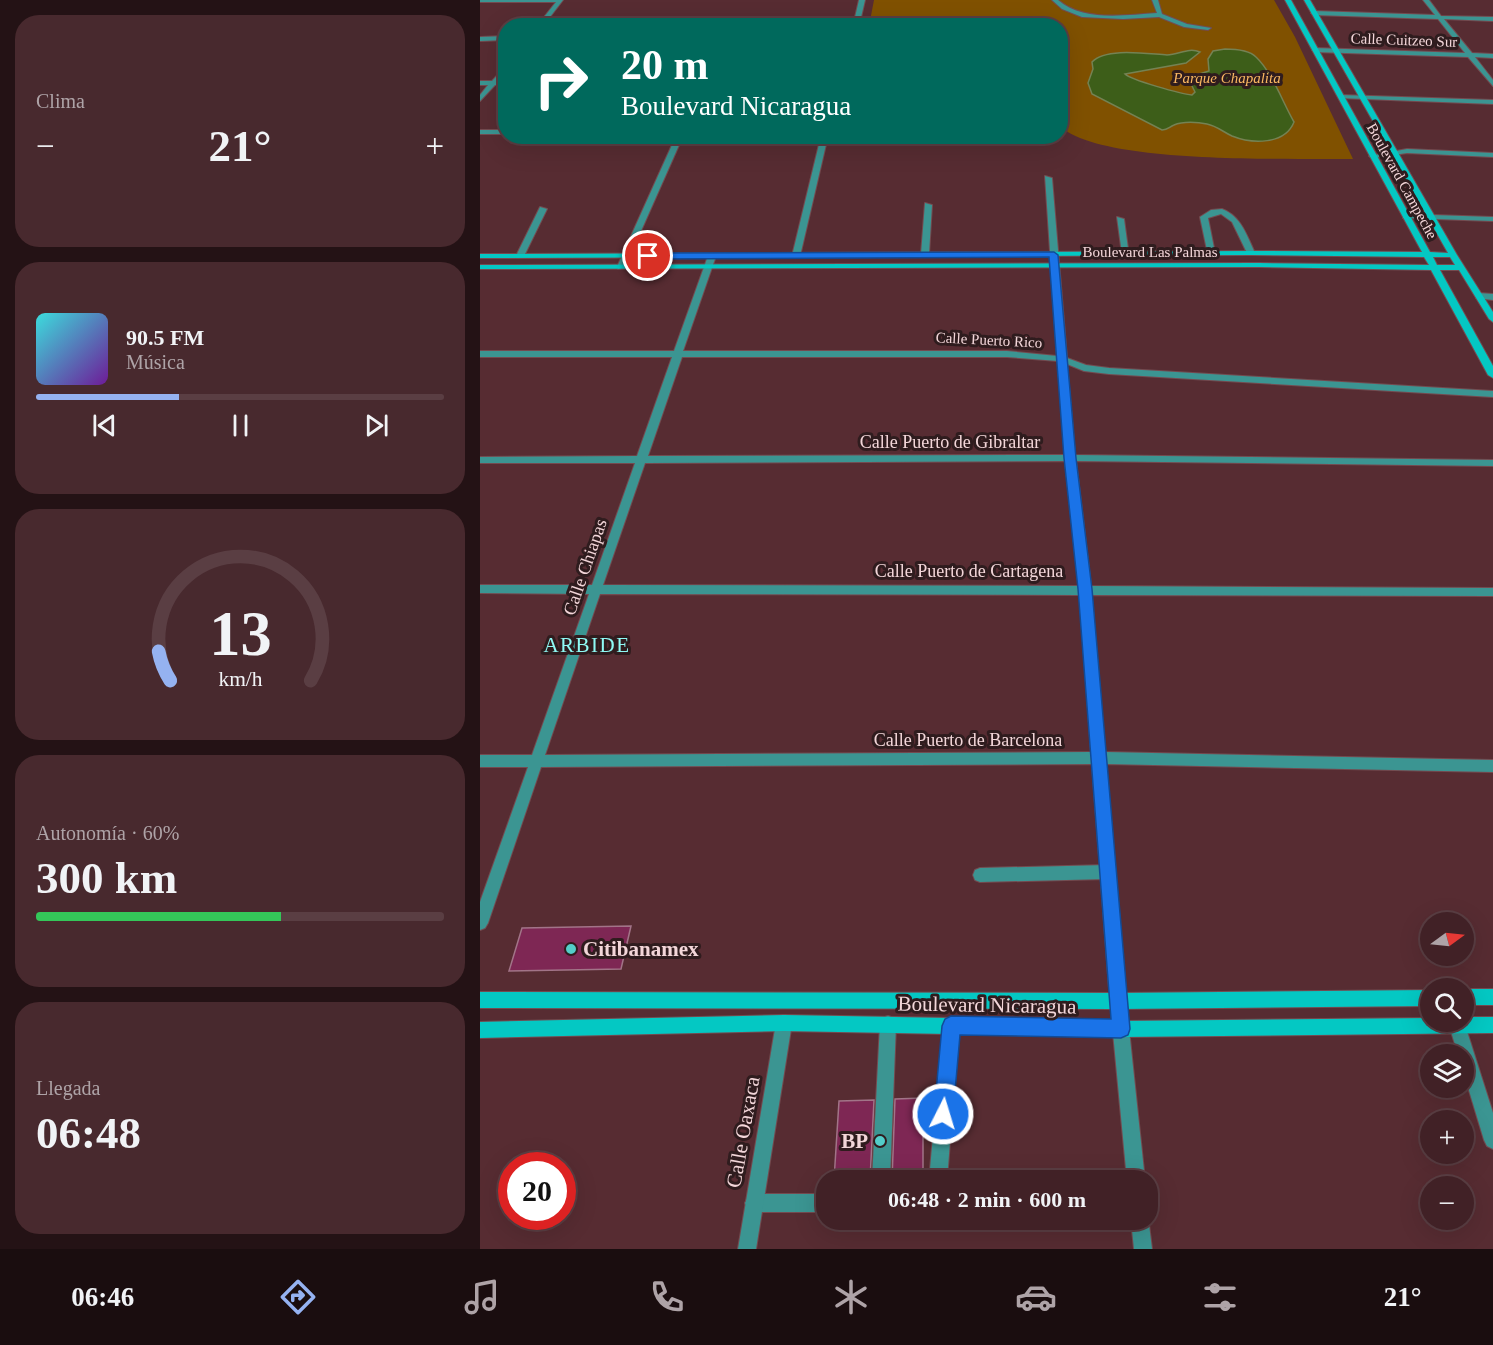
<!DOCTYPE html>
<html lang="es">
<head>
<meta charset="utf-8">
<style>
	:root { --surface:#412126; --page:#48292e; --text:#f1f3f6; --muted:#aea3a7; --line:#5a3e43; --accent:#95b2f1 }
	body { margin:0; font-family:Georgia,serif; background:var(--page); color:var(--text); height:100vh; display:flex; flex-direction:column; font-size:22px; white-space:nowrap }
	* { box-sizing:border-box; margin:0 }
	p { font-size:20px; color:var(--muted) }
	.icon { flex:none; width:33px; height:33px; fill:none; stroke:currentColor; stroke-width:2; stroke-linecap:round; stroke-linejoin:round }
	.map { position:relative; flex:1; overflow:hidden }
	.panel { display:flex; flex-direction:column; gap:15px; padding:15px; background:#241215; width:480px }
	.panel>* { flex:none }
	.hud { position:absolute; left:18px; top:18px; width:570px; height:126px; border-radius:24px; box-shadow:0 6px 24px #0002,0 0 0 2px var(--line); background:#00695c; color:#fff; overflow:hidden }
	.needle { width:39px; rotate:75deg }
	.buttons { position:absolute; left:940px; top:912px; display:grid; gap:12px }
	.buttons a { display:grid; place-items:center; width:54px; height:54px; border-radius:50%; background:var(--surface); box-shadow:0 6px 24px #0002,0 0 0 2px var(--line); font-size:30px }
	.speed { position:absolute; left:18px; top:1152px; display:flex; gap:12px; font-size:30px; font-weight:700; text-align:center }
	.speed>* { display:grid; place-content:center; width:78px; height:78px; border-radius:50%; background:var(--surface); box-shadow:0 6px 24px #0002,0 0 0 2px var(--line); line-height:1 }
	.speed .limit { border:9px solid #d22; background:#fff; color:#111 }
	.pin { position:absolute; display:grid; place-items:center; width:51px; height:51px; color:#fff; margin:-26px; border:3px solid #fff; border-radius:50%; box-shadow:0 2px 6px #0007 }
	.me { position:absolute; width:66px; margin:-33px; rotate:5deg; stroke-linejoin:round; filter:drop-shadow(0 0 4px #0008) }
	.turn { display:flex; align-items:center; gap:21px; height:126px; padding:0 24px; font-size:27px }
	.turn .icon { width:78px; height:78px; stroke-width:2.5 }
	.turn b { display:block; font-size:42px; line-height:51px }
	.big { font-size:45px; font-weight:600; line-height:1.1 }
	.panel .tile { flex:1; display:flex; flex-direction:column; justify-content:center; gap:9px; min-width:0; padding:0 21px; border-radius:24px; background:var(--page) }
	.panel .dial { align-items:center; gap:0 }
	.dial svg { height:156px; overflow:visible; fill:none; stroke:var(--line); stroke-width:7; stroke-linecap:round; text-anchor:middle }
	.dial text { fill:var(--text); stroke:none }
	.song { display:flex; align-items:center; gap:18px }
	.cover { width:72px; height:72px; border-radius:9px; background:linear-gradient(135deg,hsl(180 70% 55%),hsl(280 70% 35%)) }
	.played { height:6px; border-radius:3px; background:linear-gradient(90deg,var(--accent) 35%,var(--line) 35%) }
	.keys { display:flex; justify-content:space-around; direction:ltr }
	.heat { display:flex; justify-content:space-between; align-items:center; font-size:33px; direction:ltr }
	.charge { height:9px; border-radius:4px; background:linear-gradient(90deg,#34c759 60%,var(--line) 0) }
	.trip { position:absolute; left:336px; top:1170px; width:342px; height:60px; border-radius:24px; background:var(--surface); box-shadow:0 6px 24px #0002,0 0 0 2px var(--line); font-weight:600; line-height:60px; text-align:center }
	.tabs { display:flex; height:96px; justify-content:space-around; align-items:center; background:#1a0d0f; color:var(--muted) }
	.tabs .icon { width:42px; height:42px }
	.tabs .active { color:var(--accent) }
	.tabs b { font-size:27px; color:var(--text) }
	main { display:flex; flex:1; min-height:0 }
	.map>svg:first-child { display:block }
	.green { fill:#805100 }
	.water { fill:#3d5e19; stroke:#748253; stroke-width:1.5 }
	.building { fill:#7e2754; stroke:#a27488; stroke-width:1.5 }
	.lines { fill:none; stroke-linecap:round; stroke-linejoin:round }
	.lane-casing { stroke:#734b50; stroke-width:2 }
	.street-casing { stroke:#734b50; stroke-width:2 }
	.secondary-casing { stroke:#734b50; stroke-width:2 }
	.lane { fill:#3b9592; fill-rule:evenodd }
	.street { fill:#3b9592; fill-rule:evenodd }
	.secondary { fill:#04c8c3; fill-rule:evenodd }
	.route { fill:#1a73e8; stroke:#114b97; stroke-width:1.5 }
	.poi-dot { fill:#53cdc9; stroke:#2f1c1e; stroke-width:2 }
	.labels { text-anchor:middle; stroke-width:6; stroke-linejoin:round; paint-order:stroke }
	.far-street-label { font-size:15px; fill:#f3d6d9; stroke:#2f1c1e }
	.far-park-label { font-size:15px; font-style:italic; fill:#fab862; stroke:#2f1c1e }
	.street-label { font-size:18px; fill:#f3d6d9; stroke:#2f1c1e }
	.quarter-label { font-size:21px; letter-spacing:1.5px; fill:#8ffaf5; stroke:#2f1c1e }
	.near-poi-label { font-size:21px; font-weight:bold; fill:#f3d6d9; stroke:#2f1c1e; text-anchor:start }
	.near-street-label { font-size:21px; fill:#f3d6d9; stroke:#2f1c1e }
</style>
</head>
<body>
<main>
<section class="panel">
<div class="tile"><p>Clima</p>
<div class="heat"><a>−</a><b class="big">21°</b><a>+</a></div>
</div>
<div class="tile">
<div class="song"><i class="cover"></i><div><b>90.5 FM</b><p>Música</p></div></div>
<div class="played"></div>
<div class="keys"><svg class="icon" aria-label="previous" viewBox="0 0 24 24"><path d="M18 5L8 12l10 7zM5 5v14"/></svg><svg class="icon" aria-label="pause" viewBox="0 0 24 24"><path d="M8 5v14M16 5v14"/></svg><svg class="icon" aria-label="next" viewBox="0 0 24 24"><path d="M6 5l10 7-10 7zM19 5v14"/></svg></div>
</div>
<div class="tile dial"><svg viewBox="0 0 100 80">
<path d="M14 69A42 42 0 1 1 86 69"/>
<path d="M14 69A42 42 0 0 1 8 54" stroke="#95b2f1"/>
<text x="50" y="56" font-size="32" font-weight="700">13</text>
<text x="50" y="72" font-size="11">km/h</text>
</svg></div>
<div class="tile"><p>Autonomía · 60%</p><b class="big">300 km</b><div class="charge"></div></div>
<div class="tile"><p>Llegada</p><b class="big">06:48</b></div>
</section>
<div class="map">
<svg width="1013" height="1249" viewBox="0 0 1013 1249">
	<rect width="100%" height="100%" fill="#572c32"/>
	<path class="green" d="M394,0H794L815,37L873,159C811,158 624,165 581,127L580,26H389Z"/>
	<path class="water" d="M745,49C754,49 769,50 776,57C792,72 803,103 814,122C805,145 772,144 752,136C743,132 737,126 727,124C718,122 703,121 694,125C689,127 688,130 682,130L612,94L608,83L613,69L612,62C626,47 668,54 687,55C699,55 708,47 720,52L706,63L645,74C651,80 701,94 712,95L715,92L709,80L713,76L729,71L728,59L733,51Z"/>
	<path class="building" d="M151,926L141,969L29,971L42,928Z
		M443,1098V1180H412L415,1099Z
		M394,1100L390,1180H354L359,1101Z"/>
	<g class="lines">
		<defs>
			<path id="lane" d="M60,207L67,209L44,256L37,258L36,256Z
				M742,209C761,216 767,236 775,253L774,255H768L752,222L741,214L728,218L735,253L728,255L720,217L731,210Z
				M627,865L632,867L634,872L632,877L627,879L500,882L495,880L493,875L495,870L500,868Z
				M408,1016L414,1018L416,1024L410,1180H392L400,1024L402,1018Z
				M471,1018L477,1020L479,1026L467,1180H449L463,1026L465,1020Z
				M274,1194H346V1212H274L268,1209L265,1203L268,1197Z"/>
			<path id="street" d="M0,0H83L63,26H57L76,2H0Z
				M379,0H385L379,26H373Z
				M572,0H578C603,22 645,15 677,13L672,0H678L682,14L707,24L731,28L728,30L704,27L679,17L643,19L602,17L582,9Z
				M943,0H949L961,16L1013,17V21L964,19L992,53L1013,54V58L995,57L1013,80V86L988,57L835,52L832,50L835,48L985,53L958,19L834,15L831,13L834,11L955,15Z
				M26,36V40L0,41V37Z
				M26,66V73L18,81H26V85H15L0,101V95L8,85H0V81H12Z
				M861,95L1013,100V104L859,98V96Z
				M0,130H26V134H0Z
				M196,136H203L145,267L138,269L137,267Z
				M341,136H348L320,256L316,258L312,256Z
				M927,149L1013,153V157L927,153L893,158L889,156Z
				M565,176L572,178L587,358L606,365L629,368L1013,391V397L629,374L604,371L587,364L595,455L1013,460V466L596,461L611,586L1013,588V596L611,595L625,752L1013,760V772L626,764L646,1001L665,1180H647L630,1001L612,764L61,767L8,923L5,928L0,930V902L48,767H0V755H52L109,594L0,593V585H112L155,463H0V457L157,456L192,357H0V351H194L228,256L232,254L236,256L203,351H527L577,356ZM202,357H527L578,361L585,455L168,456ZM585,461L599,586L123,585L165,463ZM120,594L600,595L611,752L65,755Z
				M445,203L452,205L449,254L445,256L441,254Z
				M923,214L1013,217V221L926,218H923Z
				M637,217L644,219L649,256L642,254Z
				M999,293L1013,294V300L996,298V294Z
				M304,1015L310,1017L312,1023L276,1249H258L296,1023L298,1017Z
				M968,1022H984L1013,1113V1149L1007,1146L1004,1140L984,1074V1054H978Z
				M668,1216L672,1249H654L651,1220H668Z"/>
			<path id="secondary" d="M805,0H811L950,252L968,253L824,0H830L977,255L1013,312V322L1009,319L979,270H960L1013,366V378L1008,375L951,270L779,267L0,269V265L779,263L949,265L944,257L771,255L0,258V254L771,251L942,252ZM953,257H970L975,265H957Z
				M984,989H1013V1005H984Z
				M951,990V1006L638,1009L0,1008V992L638,993Z
				M304,1015L641,1021L951,1018V1022H984V1017H1013V1033L641,1037L304,1031L0,1038V1022Z"/>
		</defs>
		<use href="#lane" class="lane-casing"/>
		<use href="#street" class="street-casing"/>
		<use href="#secondary" class="secondary-casing"/>
		<use href="#lane" class="lane"/>
		<use href="#street" class="street"/>
		<use href="#secondary" class="secondary"/>
	</g>
	<path class="route" d="M574,252L578,255L596,458L612,589L650,1029L648,1035L641,1038L480,1035L473,1114L470,1121L463,1124L456,1121L454,1114L462,1026L465,1019L471,1016L631,1019L598,589L584,458L569,257L168,259L163,256L168,253Z"/>
	<g class="poi-dot">
		<circle cx="91" cy="949" r="6"/>
		<circle cx="400" cy="1141" r="6"/>
	</g>
	<g class="labels">
		<g class="far-street-label">
			<text transform="translate(924 40) rotate(2)" y="5">Calle Cuitzeo Sur</text>
			<text transform="translate(922 181) rotate(61)" y="5">Boulevard Campeche</text>
			<text x="670" y="257">Boulevard Las Palmas</text>
			<text transform="translate(509 340) rotate(3)" y="5">Calle Puerto Rico</text>
		</g>
		<g class="far-park-label">
			<text x="747" y="83">Parque Chapalita</text>
		</g>
		<g class="street-label">
			<text x="470" y="448">Calle Puerto de Gibraltar</text>
			<text transform="translate(105 567) rotate(-71)" y="6">Calle Chiapas</text>
			<text x="489" y="577">Calle Puerto de Cartagena</text>
			<text x="488" y="746">Calle Puerto de Barcelona</text>
		</g>
		<g class="quarter-label">
			<text x="107" y="652">ARBIDE</text>
		</g>
		<g class="near-poi-label">
			<text x="103" y="956">Citibanamex</text>
			<text x="388" y="1148" text-anchor="end">BP</text>
		</g>
		<g class="near-street-label">
			<text transform="translate(507 1005) rotate(1)" y="7">Boulevard Nicaragua</text>
			<text transform="translate(263 1132) rotate(-80)" y="7">Calle Oaxaca</text>
		</g>
	</g>
</svg>
<div class="buttons">
<a><svg class="needle" viewBox="-14 -14 28 28"><path d="M0-13l5 13h-10z" fill="#e53935"/><path d="M0 13l5-13h-10z" fill="#aea3a7"/></svg></a>
<a><svg class="icon" aria-label="search" viewBox="0 0 24 24"><circle cx="10" cy="10" r="6"/><path d="M15 15l6 6"/></svg></a>
<a><svg class="icon" aria-label="layers" viewBox="0 0 24 24"><path d="M12 4l9 5-9 5-9-5zM3 14l9 5 9-5"/></svg></a>
<a>+</a>
<a>−</a>
</div>
<div class="speed"><div class="limit">20</div></div>
<div class="pin" style="left:168px;top:256px;background:#d93025"><svg class="icon" aria-label="arrive" viewBox="0 0 24 24"><path d="M6 21V4h12l-3 4 3 4H6"/></svg></div>
<svg class="me" style="left:463px;top:1114px" viewBox="-20 -20 40 40"><circle r="17" fill="#1a73e8" stroke="#fff" stroke-width="3"/><path d="M0-11L8 9 0 5-8 9z" fill="#fff"/></svg>
<div class="trip">06:48 · 2 min · 600 m</div>
<div class="hud">
<div class="turn"><svg class="icon" aria-label="right" viewBox="0 0 24 24"><path d="M7 20v-9h11M14 6l5 5-5 5"/></svg><div><b>20 m</b>Boulevard Nicaragua</div></div>
</div>
</div>
</main>
<nav class="tabs">
<b>06:46</b>
<svg class="icon active" aria-label="directions" viewBox="0 0 24 24"><path d="M12 3l9 9-9 9-9-9zM9 14v-3h6M13 9l2 2-2 2"/></svg>
<svg class="icon" aria-label="music" viewBox="0 0 24 24"><path d="M9 18V5l10-2v13"/><circle cx="6" cy="18" r="3"/><circle cx="16" cy="16" r="3"/></svg>
<svg class="icon" aria-label="phone" viewBox="0 0 24 24"><path d="M5 4h4l2 5-3 2q2 4 5 5l2-3 5 2v4C11 20 4 13 5 4z"/></svg>
<svg class="icon" aria-label="climate" viewBox="0 0 24 24"><path d="M12 3v18M4 7l16 10M4 17L20 7"/></svg>
<svg class="icon" aria-label="car" viewBox="0 0 24 24"><path d="M5 17H2v-5l4-1 3-4h7l3 4 3 1v5h-3M9 17h6M6 11h13"/><circle cx="7" cy="17" r="2"/><circle cx="17" cy="17" r="2"/></svg>
<svg class="icon" aria-label="filters" viewBox="0 0 24 24"><path d="M4 7h16M4 17h16"/><circle cx="9" cy="7" r="2"/><circle cx="15" cy="17" r="2"/></svg>
<b>21°</b>
</nav>
</body>
</html>
